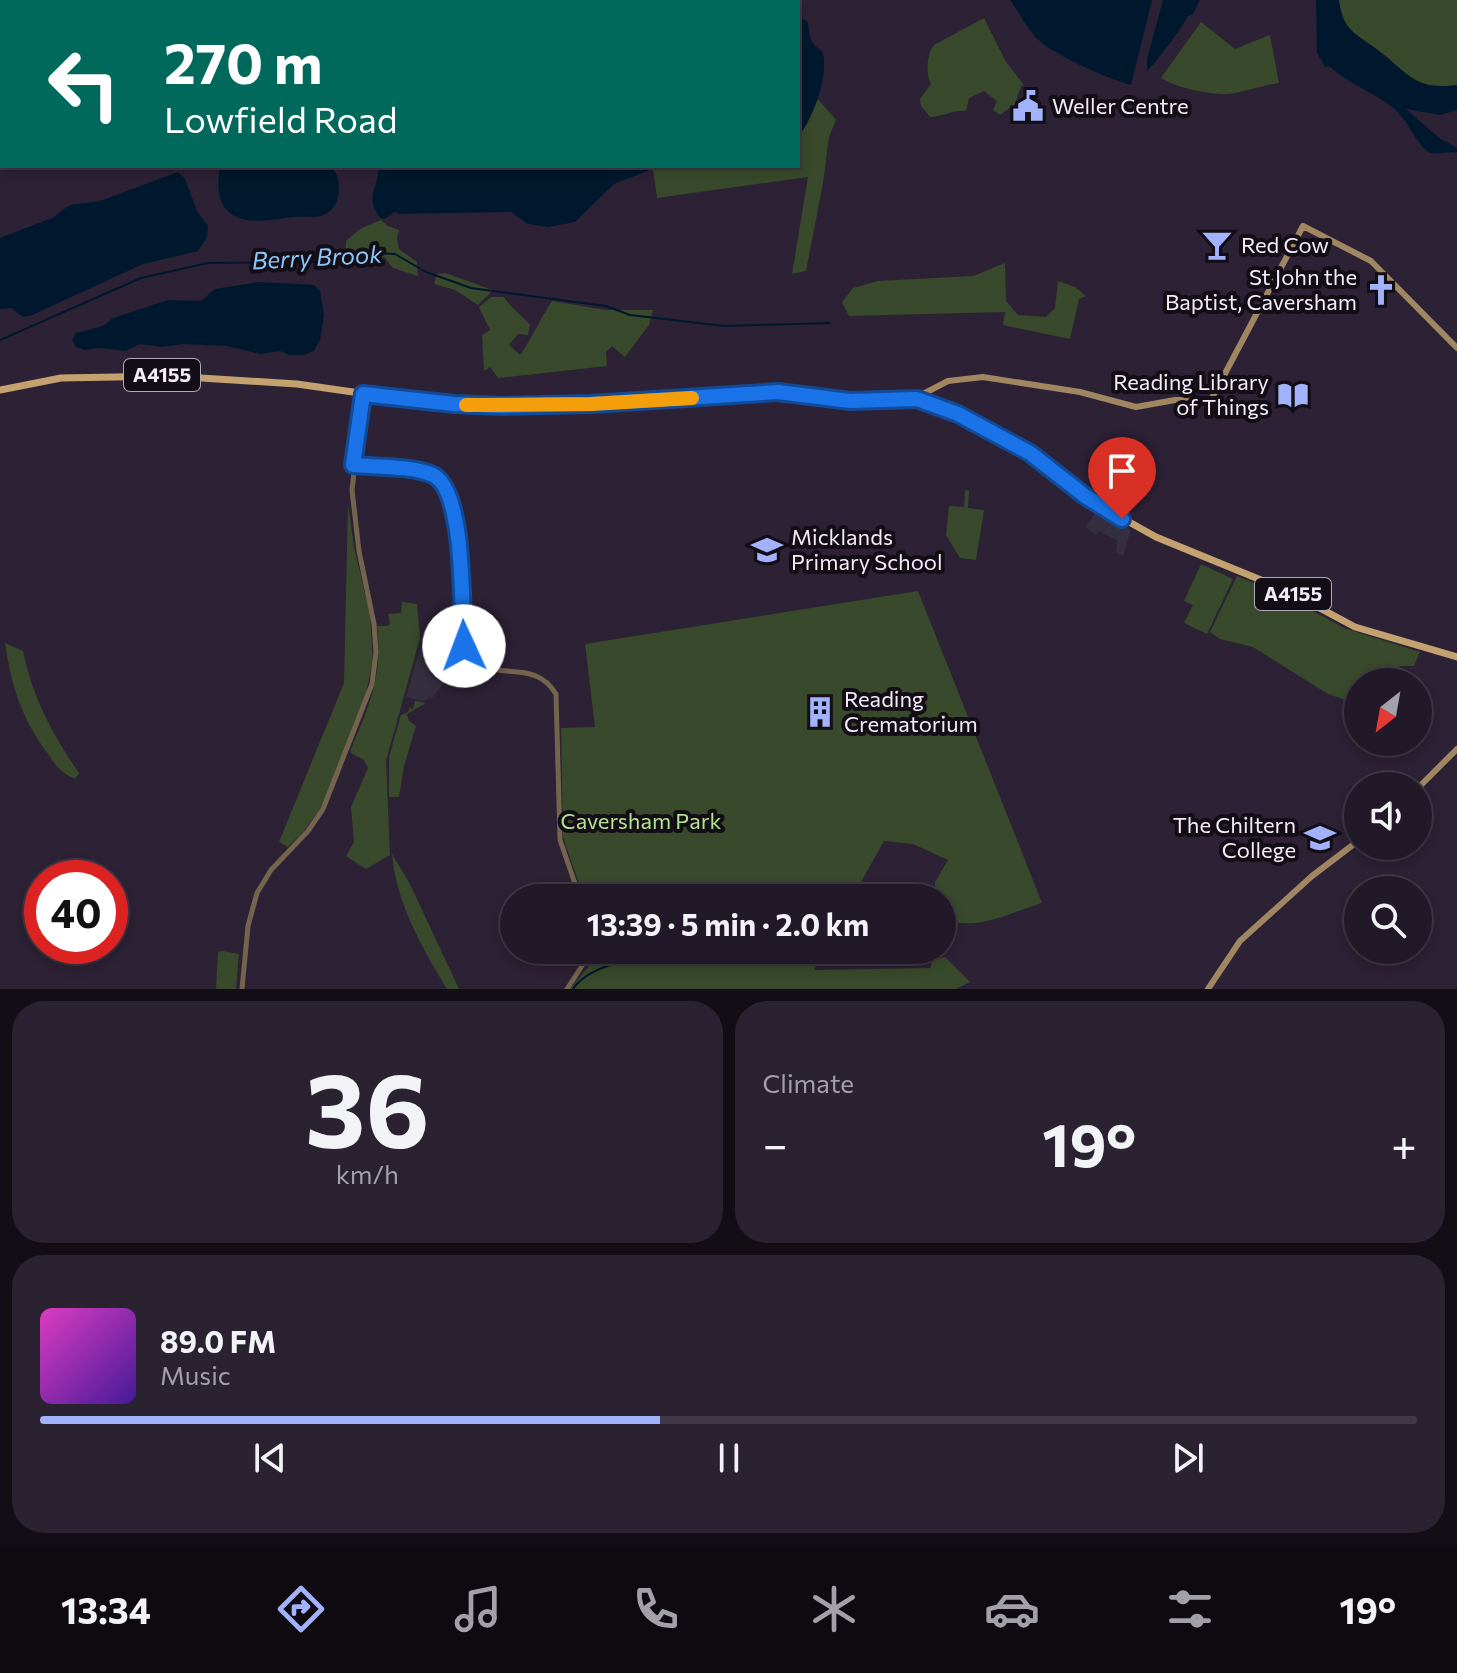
<!DOCTYPE html>
<html lang="en">
<head>
<meta charset="utf-8">
<style>
	:root { --surface:#221928; --page:#2a2230; --text:#f1f3f6; --muted:#a2a0a8; --line:#3f3845; --accent:#a2b2fd }
	body { margin:0; font-family:Commissioner,sans-serif; background:var(--page); color:var(--text); height:100vh; display:flex; flex-direction:column; font-size:30px; white-space:nowrap }
	* { box-sizing:border-box; margin:0 }
	p { font-size:26px; color:var(--muted) }
	.icon { flex:none; width:44px; height:44px; fill:none; stroke:currentColor; stroke-width:2; stroke-linecap:round; stroke-linejoin:round }
	.map { position:relative; height:989px; overflow:hidden }
	.drawer { display:flex; flex-direction:column; gap:12px; padding:12px; background:#130e16; flex:1 }
	.drawer>* { flex:none }
	.hud { position:absolute; left:0px; top:0px; width:800px; height:168px; box-shadow:0 4px 12px #0003,0 0 0 2px var(--line); background:#00695c; color:#fff; overflow:hidden }
	.needle { width:52px; rotate:211deg }
	.controls { position:absolute; left:1344px; top:668px; display:grid; gap:16px }
	.controls a { display:grid; place-items:center; width:88px; height:88px; border-radius:50%; background:var(--surface); box-shadow:0 4px 12px #0003,0 0 0 2px var(--line); font-size:40px }
	.speed { position:absolute; left:24px; top:860px; display:flex; gap:16px; font-size:40px; font-weight:700; text-align:center }
	.speed>* { display:grid; place-content:center; width:104px; height:104px; border-radius:50%; background:var(--surface); box-shadow:0 4px 12px #0003,0 0 0 2px var(--line); line-height:1 }
	.speed .limit { border:12px solid #d22; background:#fff; color:#111 }
	.pin { position:absolute; display:grid; place-items:center; width:68px; height:68px; color:#fff; margin:-82px -34px; border-radius:50% 50% 50% 0; rotate:-45deg; box-shadow:0 0 8px #0007 }
	.pin .icon { rotate:45deg }
	.me { position:absolute; width:88px; margin:-44px; rotate:358deg; stroke-linejoin:round; filter:drop-shadow(0 0 6px #0008) }
	.turn { display:flex; align-items:center; gap:28px; height:168px; padding:0 32px; font-size:36px }
	.turn .icon { width:104px; height:104px; stroke-width:2.5 }
	.turn b { display:block; font-size:56px; line-height:68px }
	.big { font-size:60px; font-weight:700; line-height:1.1 }
	.drawer .tile { flex:1; display:flex; flex-direction:column; justify-content:center; gap:12px; min-width:0; padding:0 28px; border-radius:32px; background:var(--page) }
	.drawer .dial { align-items:center; gap:0 }
	.dial b { font-size:104px; line-height:1 }
	.song { display:flex; align-items:center; gap:24px }
	.cover { width:96px; height:96px; border-radius:12px; background:linear-gradient(135deg,hsl(310 70% 55%),hsl(260 70% 35%)) }
	.played { height:8px; border-radius:4px; background:linear-gradient(90deg,var(--accent) 45%,var(--line) 45%) }
	.keys { display:flex; justify-content:space-around; direction:ltr }
	.heat { display:flex; justify-content:space-between; align-items:center; font-size:44px; direction:ltr }
	.drawer .tiles { flex:1; display:grid; gap:12px; grid-template-columns:1fr 1fr }
	.tile:last-child { grid-column:span 2 }
	.trip { position:absolute; left:500px; top:884px; width:456px; height:80px; border-radius:40px; background:var(--surface); box-shadow:0 4px 12px #0003,0 0 0 2px var(--line); font-weight:700; line-height:80px; text-align:center }
	.dock { display:flex; height:128px; justify-content:space-around; align-items:center; background:#0e0a10; color:var(--muted) }
	.dock .icon { width:56px; height:56px }
	.dock .selected { color:var(--accent) }
	.dock b { font-size:36px; color:var(--text) }
	.map>svg:first-child { display:block }
	.commercial { fill:#352e3f }
	.green { fill:#384a2b }
	.water { fill:#00182d }
	.lines { fill:none; stroke-linecap:round; stroke-linejoin:round }
	.stream { stroke:#00182d; stroke-width:2 }
	.tertiary { stroke:#75644d; stroke-width:5 }
	.secondary { stroke:#a18761; stroke-width:6 }
	.primary { stroke:#c4a26f; stroke-width:7 }
	.route-casing { stroke:#114b97; stroke-width:20 }
	.route { stroke:#1a73e8; stroke-width:14 }
	.slow { stroke:#f59e0b; stroke-width:14 }
	.labels { text-anchor:middle; stroke-width:8; stroke-linejoin:round; paint-order:stroke }
	.shield { fill:#130d16; stroke:#b0a9b6; stroke-width:2 }
	.shield-label { font-size:20px; font-weight:bold; fill:#f4ecfa }
	.poi-label { font-size:22px; fill:#f4ecfa; stroke:#130d16; text-anchor:start }
	.park-label { font-size:22px; fill:#b1e28f; stroke:#130d16 }
	.water-label { font-size:24px; font-style:italic; fill:#8bc7fb; stroke:#130d16 }
</style>
</head>
<body>
<div class="map">
<svg width="1457" height="989" viewBox="0 0 1457 989">
	<rect width="100%" height="100%" fill="#2d2135"/>
	<path class="commercial" d="M1098,510L1131,530L1123,556L1116,553L1117,541L1099,531L1096,535L1085,527Z
		M421,645L442,647L441,660L451,668L450,675L433,697L423,701L406,697Z"/>
	<path class="green" d="M1334,0H1457V85C1413,91 1405,74 1375,48C1368,42 1360,40 1353,34C1344,25 1340,11 1334,0Z
		M984,18L1006,62L1024,85L1021,86L1015,104L1000,115L993,110L997,101L984,91L969,98L966,111C953,109 943,117 930,117L921,106L920,99L931,84C926,75 926,55 934,45Z
		M1201,22L1235,49L1270,35L1279,83C1264,85 1250,90 1235,93C1217,97 1176,88 1161,78Z
		M818,99L836,120L829,137L823,183L806,271L792,274L808,177L657,198L653,169L673,166H798V137Z
		M381,220L388,226L399,230L397,238L399,249L417,262L418,276L393,268L384,257L367,266L345,264L346,241L360,229Z
		M1005,263L1006,301L1018,315L1046,317L1055,308L1058,281L1075,287L1086,296L1079,299L1070,339L1003,325L1005,312L849,316L842,302L853,288L878,281L973,276Z
		M445,273L493,290L478,305L455,290L434,284L437,274Z
		M491,297H504C511,308 521,314 530,325L528,335L518,334L509,345L520,355C532,338 540,319 552,301L606,310H653L649,325L625,357L612,346L606,352L607,366L498,378L490,367L484,371L482,335L490,330L479,307Z
		M965,490L969,491L968,508L984,510L976,560L960,558L946,535L949,506L964,507Z
		M348,504L354,547L370,615L373,660L365,698L321,807L304,831L288,847L279,842L344,683Z
		M1201,564L1233,579L1207,634L1184,623L1193,605L1184,601Z
		M1237,576L1289,598L1344,628L1420,652L1414,666H1400L1390,682H1358V704L1328,694L1253,647L1220,639L1210,632Z
		M918,591L1042,903C1011,912 971,935 942,916V898H935V882L948,860L913,844L884,841L852,898H584L563,837L561,728L595,727L585,644Z
		M402,602L417,604L420,638L386,761L390,855L366,869L346,856L354,842L351,807L368,768L364,760L351,753V749C370,704 383,675 377,626H387L390,624L388,614L401,613Z
		M5,643L23,651C33,699 52,733 79,773L75,779C61,773 56,766 48,754C21,717 12,688 5,643Z
		M415,701L426,703L407,714L409,721L416,726L404,766L399,797H389V757L401,715L408,712L410,707L413,709Z
		M392,854L409,882L459,989H447C422,947 396,903 392,854Z
		M590,950H824L814,970L930,968L933,960L945,957L970,982L956,989H570L589,966Z
		M222,951L239,954L236,989H216L218,952Z"/>
	<path class="water" d="M1010,0H1152L1131,85C1109,79 1056,56 1040,41C1027,30 1020,13 1010,0Z
		M1163,0H1200L1193,14L1187,17C1185,24 1154,65 1147,71V59Z
		M1316,0H1339C1343,29 1353,32 1375,48C1407,70 1411,91 1457,85V110L1440,115L1406,109L1438,137L1457,148V153C1447,150 1437,157 1427,151C1416,143 1407,118 1392,107C1372,91 1348,84 1329,66L1325,67L1317,53Z
		M798,18L807,21C811,35 808,43 822,51C830,74 813,119 798,137Z
		M220,166H330C336,172 339,177 339,187C339,198 336,208 326,214C318,219 306,216 296,217C274,218 242,229 225,208C216,196 218,180 220,166Z
		M378,166H673L650,170L614,184L575,222L548,227L528,224L511,212L399,214L395,212L384,219L380,218C363,193 380,190 378,166Z
		M178,172L185,179L197,211L208,226L207,237L198,251L143,264L32,315L23,317L11,308L0,309V238L52,218L70,205L100,201Z
		M259,282L314,285L320,291L324,315L320,340L314,351L303,355H290L280,351L261,354L226,346L184,344L162,347L139,344L126,351L99,348L85,350L76,347L72,340L76,333L103,326L113,318L168,300L201,301L215,289Z"/>
	<g class="lines">
		<path class="stream" d="M0,340L141,278L208,263L313,262L350,252L395,254L426,272L471,288L606,306L630,315L724,326L830,323
			M752,950L777,957
			M573,989C591,962 644,958 675,950"/>
		<path class="tertiary" d="M362,404L382,397
			M353,465C376,467 413,466 433,475C466,491 461,611 464,646C484,691 531,652 556,694L560,840L580,898
			M242,989L248,926L257,893L271,870L308,831L323,809L372,684L376,653L374,624L359,551L352,490L363,394
			M567,989L582,966L585,950"/>
		<path class="secondary" d="M922,401L923,394L948,381L983,377L1080,392L1136,407L1175,400H1211L1303,226L1371,261L1457,348
			M1418,788L1457,749
			M1208,989L1240,941L1312,876L1358,841"/>
		<path class="primary" d="M0,390L61,378L170,376L297,384L402,399L502,406L591,404L778,392L827,400L908,401L917,399L938,407
			M936,407L985,427L1030,453L1097,504L1156,537L1288,591L1355,627L1457,657"/>
	</g>
	<g class="lines">
		<defs>
			<path id="route" d="M464,646C461,611 466,491 433,475C413,466 376,467 353,465L363,394L454,404L502,406L591,404L778,392L850,401L917,399L958,414L1030,453L1085,496L1122,519"/>
		</defs>
		<use href="#route" class="route-casing"/>
		<use href="#route" class="route"/>
		<path class="slow" d="M466,405L591,404L692,398"/>
	</g>
	<defs>
		<symbol id="civic-bare" viewBox="-9 -9 18 18"><path d="M-.6-6.5H3V-4.5H.6V-3L4-1V1h2V6H-6V1h2V-1L-.6-3ZM-1.2 2.5V6h2.4V2.5Z" fill="#a2b2fd" stroke="#130d16" stroke-width="2.5" paint-order="stroke"/></symbol>
		<symbol id="bar-bare" viewBox="-9 -9 18 18"><path d="M-6-5H6L.8 .8V4.5H3.5V6h-7V4.5H-.8V.8Z" fill="#a2b2fd" stroke="#130d16" stroke-width="2.5" paint-order="stroke"/></symbol>
		<symbol id="church-bare" viewBox="-9 -9 18 18"><path d="M-1.2-6h2.4v3.5h3.3v2.4h-3.3V6h-2.4V-.1h-3.3v-2.4h3.3Z" fill="#a2b2fd" stroke="#130d16" stroke-width="2.5" paint-order="stroke"/></symbol>
		<symbol id="library-bare" viewBox="-9 -9 18 18"><path d="M-6-4Q-3-5.5-.7-3.5V5Q-3 3-6 4ZM6-4Q3-5.5 .7-3.5V5Q3 3 6 4Z" fill="#a2b2fd" stroke="#130d16" stroke-width="2.5" paint-order="stroke"/></symbol>
		<symbol id="school-bare" viewBox="-9 -9 18 18"><path d="M0-5L7-2L0 1L-7-2ZM-4 1L0 2.5L4 1V4Q0 6-4 4Z" fill="#a2b2fd" stroke="#130d16" stroke-width="2.5" paint-order="stroke"/></symbol>
		<symbol id="building-bare" viewBox="-9 -9 18 18"><path d="M-4-6H4V6H1V3H-1V6H-4ZM-2.5-4.3h1.7v1.8h-1.7ZM.8-4.3h1.7v1.8H.8ZM-2.5-1h1.7V.8h-1.7ZM.8-1h1.7V.8H.8Z" fill="#a2b2fd" stroke="#130d16" stroke-width="2.5" paint-order="stroke"/></symbol>
		<symbol id="university-bare" viewBox="-9 -9 18 18"><path d="M0-5L7-2L0 1L-7-2ZM-4 1L0 2.5L4 1V4Q0 6-4 4Z" fill="#a2b2fd" stroke="#130d16" stroke-width="2.5" paint-order="stroke"/></symbol>
	</defs>
	<g fill-rule="evenodd">
		<use href="#civic-bare" x="1006" y="84" width="44" height="44"/>
		<use href="#bar-bare" x="1195" y="223" width="44" height="44"/>
		<use href="#church-bare" x="1359" y="268" width="44" height="44"/>
		<use href="#library-bare" x="1271" y="373" width="44" height="44"/>
		<use href="#school-bare" x="745" y="528" width="44" height="44"/>
		<use href="#building-bare" x="798" y="690" width="44" height="44"/>
		<use href="#university-bare" x="1298" y="816" width="44" height="44"/>
	</g>
	<g class="labels">
		<g class="shield">
			<rect x="124" y="359" width="76" height="32" rx="6"/>
			<rect x="1255" y="578" width="76" height="32" rx="6"/>
		</g>
		<g class="shield-label">
			<text x="162" y="382">A4155</text>
			<text x="1293" y="601">A4155</text>
		</g>
		<g class="poi-label">
			<text x="1052" y="114">Weller Centre</text>
			<text x="1241" y="253">Red Cow</text>
			<text x="1357" y="285" text-anchor="end">St John the<tspan x="1357" dy="25">Baptist, Caversham</tspan></text>
			<text x="1269" y="390" text-anchor="end">Reading Library<tspan x="1269" dy="25">of Things</tspan></text>
			<text x="791" y="545">Micklands<tspan x="791" dy="25">Primary School</tspan></text>
			<text x="844" y="707">Reading<tspan x="844" dy="25">Crematorium</tspan></text>
			<text x="1296" y="833" text-anchor="end">The Chiltern<tspan x="1296" dy="25">College</tspan></text>
		</g>
		<g class="park-label">
			<text x="641" y="829">Caversham Park</text>
		</g>
		<g class="water-label">
			<text transform="translate(317 258) rotate(-3)" y="8">Berry Brook</text>
		</g>
	</g>
</svg>
<div class="controls">
<a><svg class="needle" viewBox="-14 -14 28 28"><path d="M0-13l5 13h-10z" fill="#e53935"/><path d="M0 13l5-13h-10z" fill="#a2a0a8"/></svg></a>
<a><svg class="icon" aria-label="sound" viewBox="0 0 24 24"><path d="M4 9h4l5-4v14l-5-4H4zM17 9q2 3 0 6"/></svg></a>
<a><svg class="icon" aria-label="search" viewBox="0 0 24 24"><circle cx="10" cy="10" r="6"/><path d="M15 15l6 6"/></svg></a>
</div>
<div class="speed"><div class="limit">40</div></div>
<div class="pin" style="left:1122px;top:519px;background:#d93025"><svg class="icon" aria-label="arrive" viewBox="0 0 24 24"><path d="M6 21V4h12l-3 4 3 4H6"/></svg></div>
<svg class="me" style="left:464px;top:646px" viewBox="-20 -20 40 40"><circle r="19" fill="#fff"/><path d="M0-13L10 11 0 6-10 11z" fill="#1a73e8"/></svg>
<div class="trip">13:39 · 5 min · 2.0 km</div>
<div class="hud">
<div class="turn"><svg class="icon" aria-label="left" viewBox="0 0 24 24"><path d="M17 20v-9H6M10 6l-5 5 5 5"/></svg><div><b>270 m</b>Lowfield Road</div></div>
</div>
</div>
<section class="drawer">
<div class="tiles">
<div class="tile dial"><b>36</b><p>km/h</p></div>
<div class="tile"><p>Climate</p>
<div class="heat"><a>−</a><b class="big">19°</b><a>+</a></div>
</div>
<div class="tile">
<div class="song"><i class="cover"></i><div><b>89.0 FM</b><p>Music</p></div></div>
<div class="played"></div>
<div class="keys"><svg class="icon" aria-label="previous" viewBox="0 0 24 24"><path d="M18 5L8 12l10 7zM5 5v14"/></svg><svg class="icon" aria-label="pause" viewBox="0 0 24 24"><path d="M8 5v14M16 5v14"/></svg><svg class="icon" aria-label="next" viewBox="0 0 24 24"><path d="M6 5l10 7-10 7zM19 5v14"/></svg></div>
</div>
</div>
</section>
<nav class="dock">
<b>13:34</b>
<svg class="icon selected" aria-label="directions" viewBox="0 0 24 24"><path d="M12 3l9 9-9 9-9-9zM9 14v-3h6M13 9l2 2-2 2"/></svg>
<svg class="icon" aria-label="music" viewBox="0 0 24 24"><path d="M9 18V5l10-2v13"/><circle cx="6" cy="18" r="3"/><circle cx="16" cy="16" r="3"/></svg>
<svg class="icon" aria-label="phone" viewBox="0 0 24 24"><path d="M5 4h4l2 5-3 2q2 4 5 5l2-3 5 2v4C11 20 4 13 5 4z"/></svg>
<svg class="icon" aria-label="climate" viewBox="0 0 24 24"><path d="M12 3v18M4 7l16 10M4 17L20 7"/></svg>
<svg class="icon" aria-label="car" viewBox="0 0 24 24"><path d="M5 17H2v-5l4-1 3-4h7l3 4 3 1v5h-3M9 17h6M6 11h13"/><circle cx="7" cy="17" r="2"/><circle cx="17" cy="17" r="2"/></svg>
<svg class="icon" aria-label="filters" viewBox="0 0 24 24"><path d="M4 7h16M4 17h16"/><circle cx="9" cy="7" r="2"/><circle cx="15" cy="17" r="2"/></svg>
<b>19°</b>
</nav>
</body>
</html>
